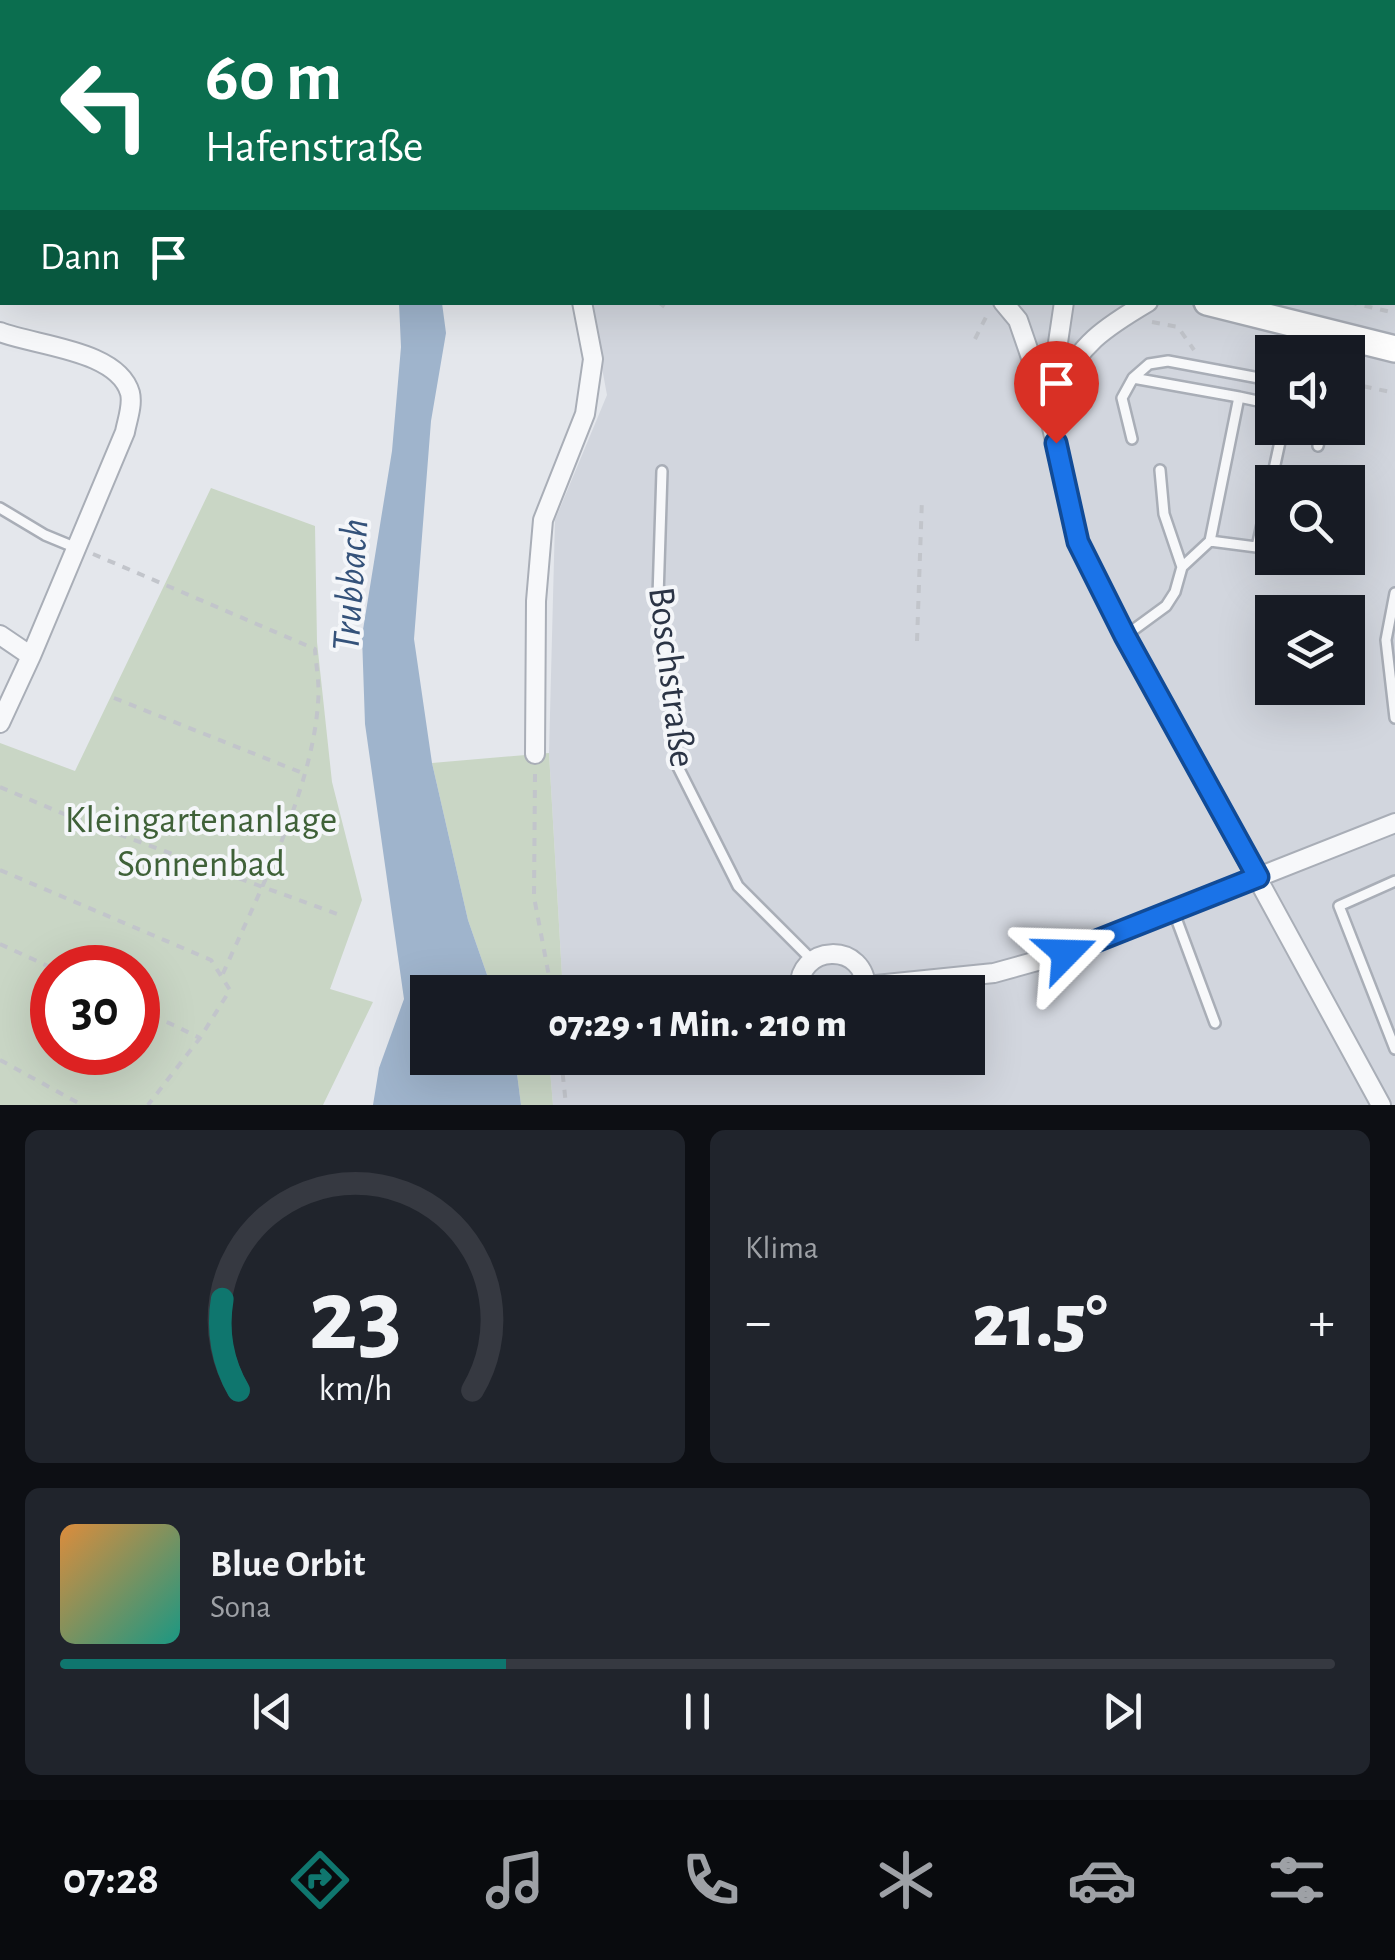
<!DOCTYPE html>
<html lang="de">
<head>
<meta charset="utf-8">
<style>
	:root { --surface:#171b24; --page:#20242c; --text:#f1f3f6; --muted:#9ea1a6; --line:#363941; --accent:#0f766e }
	body { margin:0; font-family:"Alegreya Sans",sans-serif; background:var(--page); color:var(--text); height:100vh; display:flex; flex-direction:column; font-size:38px; white-space:nowrap }
	* { box-sizing:border-box; margin:0 }
	p { font-size:32px; color:var(--muted) }
	.icon { flex:none; width:55px; height:55px; fill:none; stroke:currentColor; stroke-width:2; stroke-linecap:round; stroke-linejoin:round }
	.map { position:relative; height:1105px; overflow:hidden }
	.details { display:flex; flex-direction:column; gap:25px; padding:25px; background:#0d0f14; flex:1 }
	.details>* { flex:none }
	.top-card { position:absolute; left:0px; top:0px; width:1395px; height:305px; box-shadow:0 10px 40px #0002; background:#0b6e4f; color:#fff; overflow:hidden }
	.buttons { position:absolute; left:1255px; top:335px; display:grid; gap:20px }
	.buttons a { display:grid; place-items:center; width:110px; height:110px; border-radius:0px; background:var(--surface); box-shadow:0 10px 40px #0002; font-size:50px }
	.speed { position:absolute; left:30px; top:945px; display:flex; gap:20px; font-size:50px; font-weight:700; text-align:center }
	.speed>* { display:grid; place-content:center; width:130px; height:130px; border-radius:50%; background:var(--surface); box-shadow:0 10px 40px #0002; line-height:1 }
	.speed .limit { border:15px solid #d22; background:#fff; color:#111 }
	.pin { position:absolute; display:grid; place-items:center; width:85px; height:85px; color:#fff; margin:-102px -42px; border-radius:50% 50% 50% 0; rotate:-45deg; box-shadow:0 0 10px #0007 }
	.pin .icon { rotate:45deg }
	.me { position:absolute; width:110px; margin:-55px; rotate:68deg; stroke-linejoin:round; filter:drop-shadow(0 0 8px #0008) }
	.turn { display:flex; align-items:center; gap:35px; height:210px; padding:0 40px; font-size:45px }
	.turn .icon { width:130px; height:130px; stroke-width:2.5 }
	.turn b { display:block; font-size:70px; line-height:85px }
	.then { display:flex; align-items:center; height:95px; padding:0 40px; background:#0003; gap:20px; font-size:38px }
	.big { font-size:75px; font-weight:800; line-height:1.1 }
	.details .tile { flex:1; display:flex; flex-direction:column; justify-content:center; gap:15px; min-width:0; padding:0 35px; border-radius:15px; background:var(--page) }
	.details .dial { align-items:center; gap:0 }
	.dial svg { height:260px; overflow:visible; fill:none; stroke:var(--line); stroke-width:7; stroke-linecap:round; text-anchor:middle }
	.dial text { fill:var(--text); stroke:none }
	.song { display:flex; align-items:center; gap:30px }
	.cover { width:120px; height:120px; border-radius:15px; background:linear-gradient(135deg,hsl(30 70% 55%),hsl(170 70% 35%)) }
	.played { height:10px; border-radius:5px; background:linear-gradient(90deg,var(--accent) 35%,var(--line) 35%) }
	.keys { display:flex; justify-content:space-around; direction:ltr }
	.heat { display:flex; justify-content:space-between; align-items:center; font-size:55px; direction:ltr }
	.details .tiles { flex:1; display:grid; gap:25px; grid-template-columns:1fr 1fr }
	.tile:last-child { grid-column:span 2 }
	.trip { position:absolute; left:410px; top:975px; width:575px; height:100px; border-radius:0px; background:var(--surface); box-shadow:0 10px 40px #0002; font-weight:800; line-height:100px; text-align:center }
	.dock { display:flex; height:160px; justify-content:space-around; align-items:center; background:#090b0e; color:var(--muted) }
	.dock .icon { width:70px; height:70px }
	.dock .current { color:var(--accent) }
	.dock b { font-size:45px; color:var(--text) }
	.map>svg:first-child { display:block }
	.built { fill:#d2d6de; fill-rule:evenodd }
	.green { fill:#c9d6c5; fill-rule:evenodd }
	.water { fill:#9fb4cc }
	.lines { fill:none; stroke-linecap:round; stroke-linejoin:round }
	.lane-casing { stroke:#a9aeb7; stroke-width:14 }
	.street-casing { stroke:#a9aeb7; stroke-width:22 }
	.secondary-casing { stroke:#a9aeb7; stroke-width:30 }
	.path { stroke:#c2c5cb; stroke-width:4; stroke-dasharray:8 8; stroke-linecap:butt }
	.lane { stroke:#f7f8fa; stroke-width:9 }
	.street { stroke:#f7f8fa; stroke-width:18 }
	.secondary { stroke:#fff; stroke-width:25 }
	.route-casing { stroke:#114b97; stroke-width:25 }
	.route { stroke:#1a73e8; stroke-width:18 }
	.labels { text-anchor:middle; stroke-width:8; stroke-linejoin:round; paint-order:stroke }
	.street-label { font-size:38px; fill:#2b3445; stroke:#f4f6f9 }
	.park-label { font-size:38px; fill:#3f6138; stroke:#f4f6f9 }
	.water-label { font-size:40px; font-style:italic; fill:#34527a; stroke:#f4f6f9 }
</style>
</head>
<body>
<div class="map">
<svg width="1395" height="1105" viewBox="0 0 1395 1105">
	<rect width="100%" height="100%" fill="#e4e7ec"/>
	<path class="built" d="M732,0H1395V1105H553L549,1058H968V992H543L542,986L562,976L549,753L555,520L607,395L590,303L1392,302V2H727ZM1272,352H1348V428H1272ZM1272,482H1348V558H1272ZM1272,612H1348V688H1272Z"/>
	<path class="green" d="M211,488L315,526L317,642L332,782L362,900L330,989L373,1002L323,1105H0V743L75,771ZM52,968H138V1052H52Z
		M549,753L562,976L543,986V992H493L468,920L432,763Z
		M515,1058H549L553,1105H521Z"/>
	<path class="water" d="M399,303H442L446,333L431,421L414,639L432,763L468,920L493,992H428V1058H515L521,1105H373L379,1068L404,999L365,724L362,636L392,451L401,347Z"/>
	<g class="lines">
		<defs>
			<path id="lane" d="M38,2V0
				M185,2L186,0
				M939,2L940,0
				M0,155L2,156
				M1301,352L1324,337
				M1133,378L1239,397L1210,541L1182,567
				M1239,397L1272,404
				M1132,439L1122,398L1133,378L1149,364L1168,361L1259,378L1272,372
				M1318,446L1322,428
				M662,471L658,597L677,765L738,886L812,960
				M0,508L45,535L74,547
				M1210,541L1272,549
				M1257,547L1283,428
				M1395,593L1386,640L1395,718
				M1125,636L1166,606L1175,592L1182,567L1164,514L1160,470
				M1395,881L1339,906L1395,1049
				M1173,910L1215,1023"/>
			<path id="street" d="M1042,0L1047,2
				M768,2L772,0
				M0,15H2
				M1003,302L1018,320L1047,404
				M1064,302L1048,410L1078,542L1125,636L1381,1105
				M0,332C36,346 118,350 130,393C133,405 127,421 125,432L31,656L0,635
				M1057,391C1080,344 1104,328 1148,302
				M0,723L31,656
				M535,754L536,601L543,520L585,414L593,359L582,302
				M866,986L994,973L1066,953L1395,823
				M800,992C794,944 868,939 866,992"/>
			<path id="secondary" d="M1138,2L1139,0
				M0,218L2,219
				M1207,302L1395,349"/>
		</defs>
		<use href="#lane" class="lane-casing"/>
		<use href="#street" class="street-casing"/>
		<use href="#secondary" class="secondary-casing"/>
		<path class="path" d="M469,0V2
			M0,189H2
			M658,302L669,310
			M1349,302L1395,313
			M1152,322L1178,327L1194,350
			M975,339L988,313
			M1348,383L1395,393
			M93,554L315,649C316,666 320,685 318,703C312,792 257,896 221,978
			M917,641L922,498
			M114,698L305,774
			M535,774L534,897L552,992
			M0,787L71,817L337,914
			M0,870L211,960L230,990L200,1038L148,1105
			M0,944L52,968
			M680,992L784,986
			M138,1008L200,1038
			M561,1058L566,1105
			M0,1060L82,1105"/>
		<use href="#lane" class="lane"/>
		<use href="#street" class="street"/>
		<use href="#secondary" class="secondary"/>
	</g>
	<g class="lines">
		<defs>
			<path id="route" d="M1056,443L1078,542L1125,636L1258,877L1066,953"/>
		</defs>
		<use href="#route" class="route-casing"/>
		<use href="#route" class="route"/>
	</g>
	<g class="labels">
		<g class="street-label">
			<text transform="translate(673 677) rotate(83)" y="13">Boschstraße</text>
		</g>
		<g class="park-label">
			<text x="201" y="832">Kleingartenanlage<tspan x="201" dy="44">Sonnenbad</tspan></text>
		</g>
		<g class="water-label">
			<text transform="translate(349 585) rotate(-86)" y="14">Trubbach</text>
		</g>
	</g>
</svg>
<div class="buttons">
<a><svg class="icon" aria-label="sound" viewBox="0 0 24 24"><path d="M4 9h4l5-4v14l-5-4H4zM17 9q2 3 0 6"/></svg></a>
<a><svg class="icon" aria-label="search" viewBox="0 0 24 24"><circle cx="10" cy="10" r="6"/><path d="M15 15l6 6"/></svg></a>
<a><svg class="icon" aria-label="layers" viewBox="0 0 24 24"><path d="M12 4l9 5-9 5-9-5zM3 14l9 5 9-5"/></svg></a>
</div>
<div class="speed"><div class="limit">30</div></div>
<div class="pin" style="left:1056px;top:443px;background:#d93025"><svg class="icon" aria-label="arrive" viewBox="0 0 24 24"><path d="M6 21V4h12l-3 4 3 4H6"/></svg></div>
<svg class="me" style="left:1066px;top:953px" viewBox="-20 -20 40 40"><path d="M0-17L14 15 0 8-14 15z" fill="#1a73e8" stroke="#fff" stroke-width="4"/></svg>
<div class="trip">07:29 · 1 Min. · 210 m</div>
<div class="top-card">
<div class="turn"><svg class="icon" aria-label="left" viewBox="0 0 24 24"><path d="M17 20v-9H6M10 6l-5 5 5 5"/></svg><div><b>60 m</b>Hafenstraße</div></div>
<div class="then">Dann<svg class="icon" aria-label="arrive" viewBox="0 0 24 24"><path d="M6 21V4h12l-3 4 3 4H6"/></svg></div>
</div>
</div>
<section class="details">
<div class="tiles">
<div class="tile dial"><svg viewBox="0 0 100 80">
<path d="M14 69A42 42 0 1 1 86 69"/>
<path d="M14 69A42 42 0 0 1 9 41" stroke="#0f766e"/>
<text x="50" y="56" font-size="32" font-weight="700">23</text>
<text x="50" y="72" font-size="11">km/h</text>
</svg></div>
<div class="tile"><p>Klima</p>
<div class="heat"><a>−</a><b class="big">21.5°</b><a>+</a></div>
</div>
<div class="tile">
<div class="song"><i class="cover"></i><div><b>Blue Orbit</b><p>Sona</p></div></div>
<div class="played"></div>
<div class="keys"><svg class="icon" aria-label="previous" viewBox="0 0 24 24"><path d="M18 5L8 12l10 7zM5 5v14"/></svg><svg class="icon" aria-label="pause" viewBox="0 0 24 24"><path d="M8 5v14M16 5v14"/></svg><svg class="icon" aria-label="next" viewBox="0 0 24 24"><path d="M6 5l10 7-10 7zM19 5v14"/></svg></div>
</div>
</div>
</section>
<nav class="dock">
<b>07:28</b>
<svg class="icon current" aria-label="directions" viewBox="0 0 24 24"><path d="M12 3l9 9-9 9-9-9zM9 14v-3h6M13 9l2 2-2 2"/></svg>
<svg class="icon" aria-label="music" viewBox="0 0 24 24"><path d="M9 18V5l10-2v13"/><circle cx="6" cy="18" r="3"/><circle cx="16" cy="16" r="3"/></svg>
<svg class="icon" aria-label="phone" viewBox="0 0 24 24"><path d="M5 4h4l2 5-3 2q2 4 5 5l2-3 5 2v4C11 20 4 13 5 4z"/></svg>
<svg class="icon" aria-label="climate" viewBox="0 0 24 24"><path d="M12 3v18M4 7l16 10M4 17L20 7"/></svg>
<svg class="icon" aria-label="car" viewBox="0 0 24 24"><path d="M5 17H2v-5l4-1 3-4h7l3 4 3 1v5h-3M9 17h6M6 11h13"/><circle cx="7" cy="17" r="2"/><circle cx="17" cy="17" r="2"/></svg>
<svg class="icon" aria-label="filters" viewBox="0 0 24 24"><path d="M4 7h16M4 17h16"/><circle cx="9" cy="7" r="2"/><circle cx="15" cy="17" r="2"/></svg>
</nav>
</body>
</html>
